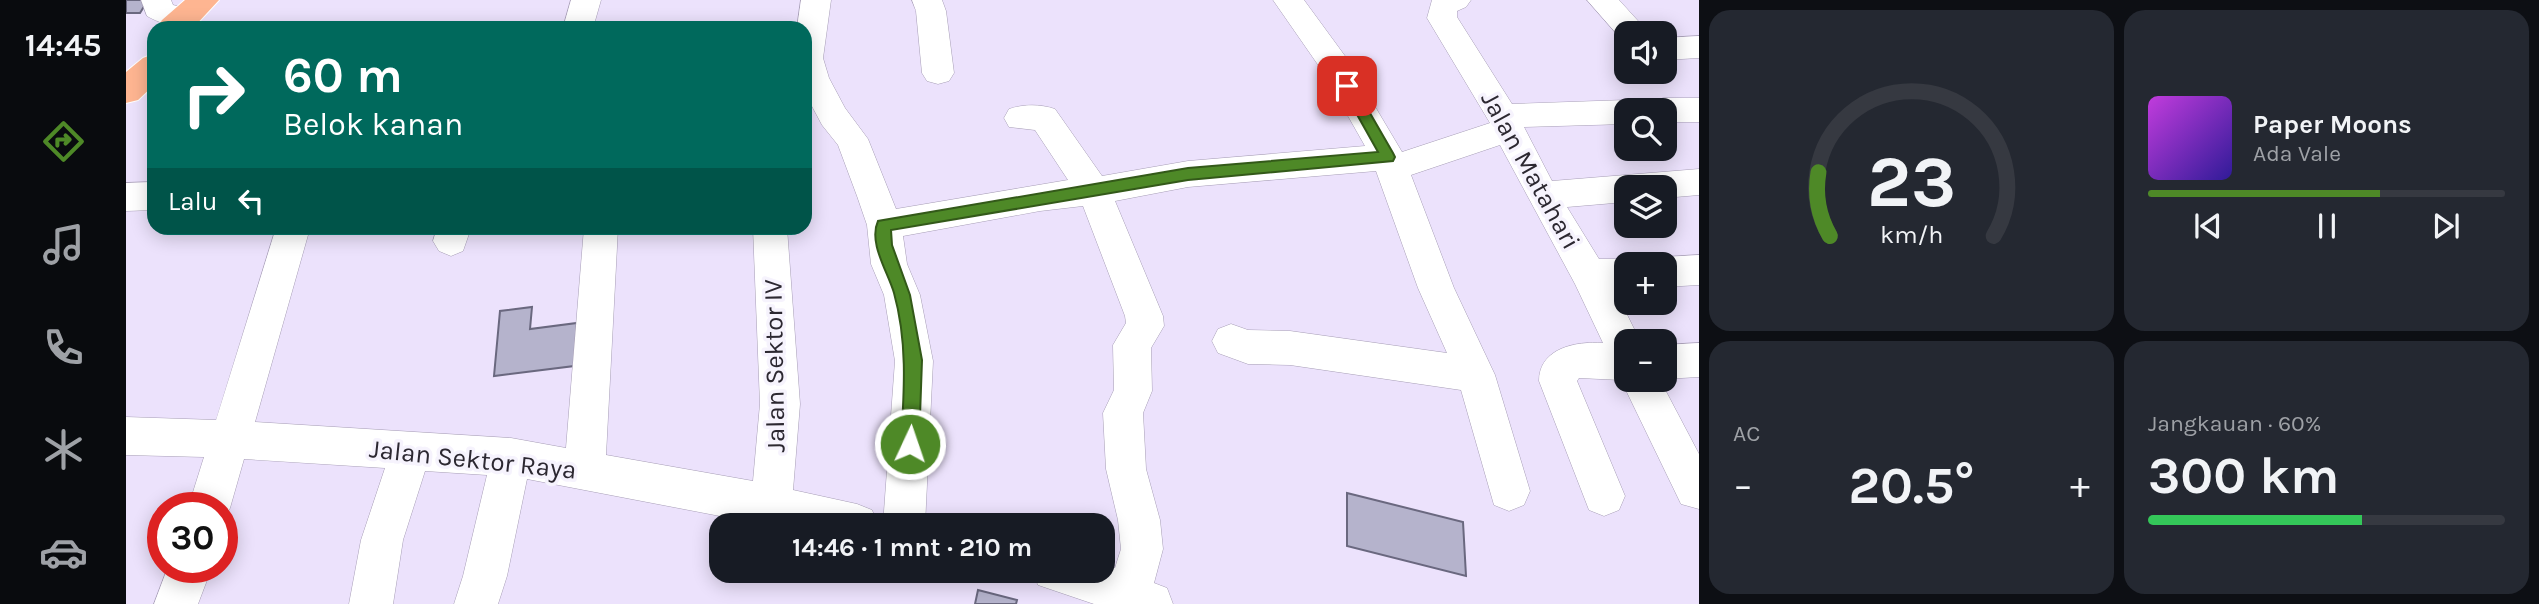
<!DOCTYPE html>
<html lang="id">
<head>
<meta charset="utf-8">
<style>
	:root { --surface:#171b24; --page:#242831; --text:#f1f3f6; --muted:#9ea1a6; --line:#363941; --accent:#4e8927 }
	body { margin:0; font-family:Karla,sans-serif; background:var(--page); color:var(--text); height:100vh; display:flex; flex-direction:column; font-size:26px; white-space:nowrap }
	* { box-sizing:border-box; margin:0 }
	p { font-size:23px; color:var(--muted) }
	.icon { flex:none; width:38px; height:38px; fill:none; stroke:currentColor; stroke-width:2; stroke-linecap:round; stroke-linejoin:round }
	.map { position:relative; flex:1; overflow:hidden }
	.sheet { display:flex; flex-direction:column; gap:10px; padding:10px; background:#0d0f14; width:840px }
	.sheet>* { flex:none }
	.hud { position:absolute; left:21px; top:21px; width:665px; height:214px; border-radius:21px; box-shadow:0 4px 18px #0003; background:#00695c; color:#fff; overflow:hidden }
	.fabs { position:absolute; left:1488px; top:21px; display:grid; gap:14px }
	.fabs a { display:grid; place-items:center; width:63px; height:63px; border-radius:14px; background:var(--surface); box-shadow:0 4px 18px #0003; font-size:35px }
	.speed { position:absolute; left:21px; top:492px; display:flex; gap:14px; font-size:35px; font-weight:700; text-align:center }
	.speed>* { display:grid; place-content:center; width:91px; height:91px; border-radius:50%; background:var(--surface); box-shadow:0 4px 18px #0003; line-height:1 }
	.speed .limit { border:10px solid #d22; background:#fff; color:#111 }
	.pin { position:absolute; display:grid; place-items:center; width:60px; height:60px; color:#fff; margin:-30px; border-radius:14px; box-shadow:0 4px 10px #0006 }
	.me { position:absolute; width:77px; margin:-38px; rotate:3deg; stroke-linejoin:round; filter:drop-shadow(0 0 5px #0008) }
	.turn { display:flex; align-items:center; gap:24px; height:147px; padding:0 21px; font-size:32px }
	.turn .icon { width:91px; height:91px; stroke-width:2.5 }
	.turn b { display:block; font-size:49px; line-height:60px }
	.then { display:flex; align-items:center; height:66px; padding:0 21px; background:#0003; gap:14px; font-size:26px }
	.big { font-size:52px; font-weight:700; line-height:1.1 }
	.sheet .widget { flex:1; display:flex; flex-direction:column; justify-content:center; gap:10px; min-width:0; padding:0 24px; border-radius:21px; background:var(--page) }
	.sheet .dial { align-items:center; gap:0 }
	.dial svg { height:182px; overflow:visible; fill:none; stroke:var(--line); stroke-width:7; stroke-linecap:round; text-anchor:middle }
	.dial text { fill:var(--text); stroke:none }
	.song { display:flex; align-items:center; gap:21px }
	.cover { width:84px; height:84px; border-radius:10px; background:linear-gradient(135deg,hsl(290 70% 55%),hsl(250 70% 35%)) }
	.played { height:7px; border-radius:4px; background:linear-gradient(90deg,var(--accent) 65%,var(--line) 65%) }
	.keys { display:flex; justify-content:space-around; direction:ltr }
	.heat { display:flex; justify-content:space-between; align-items:center; font-size:38px; direction:ltr }
	.charge { height:10px; border-radius:5px; background:linear-gradient(90deg,#34c759 60%,var(--line) 0) }
	.sheet .tiles { flex:1; display:grid; gap:10px; grid-template-columns:repeat(2,1fr) }
	.trip { position:absolute; left:583px; top:513px; width:406px; height:70px; border-radius:21px; background:var(--surface); box-shadow:0 4px 18px #0003; font-weight:700; line-height:70px; text-align:center }
	main { display:flex; flex:1; min-height:0 }
	.menu { display:flex; flex-direction:column; width:126px; justify-content:space-around; align-items:center; background:#090b0e; color:var(--muted) }
	.menu .icon { width:49px; height:49px }
	.menu .selected { color:var(--accent) }
	.menu b { font-size:32px; color:var(--text) }
	.map>svg:first-child { display:block }
	.building { fill:#b5b3cc; stroke:#6a687f; stroke-width:2 }
	.lines { fill:none; stroke-linecap:round; stroke-linejoin:round }
	.minor-casing { stroke:#a79eb6; stroke-width:1 }
	.major-casing { stroke:#fff; stroke-width:2 }
	.minor { fill:#fff; fill-rule:evenodd }
	.major { fill:#feb591; fill-rule:evenodd }
	.route { fill:#4e8927; stroke:#335919; stroke-width:2 }
	.labels { text-anchor:middle; stroke-width:7; stroke-linejoin:round; paint-order:stroke }
	.street-label { font-size:26px; fill:#2c2831; stroke:#f6f3fd }
</style>
</head>
<body>
<main>
<nav class="menu">
<b>14:45</b>
<svg class="icon selected" aria-label="directions" viewBox="0 0 24 24"><path d="M12 3l9 9-9 9-9-9zM9 14v-3h6M13 9l2 2-2 2"/></svg>
<svg class="icon" aria-label="music" viewBox="0 0 24 24"><path d="M9 18V5l10-2v13"/><circle cx="6" cy="18" r="3"/><circle cx="16" cy="16" r="3"/></svg>
<svg class="icon" aria-label="phone" viewBox="0 0 24 24"><path d="M5 4h4l2 5-3 2q2 4 5 5l2-3 5 2v4C11 20 4 13 5 4z"/></svg>
<svg class="icon" aria-label="climate" viewBox="0 0 24 24"><path d="M12 3v18M4 7l16 10M4 17L20 7"/></svg>
<svg class="icon" aria-label="car" viewBox="0 0 24 24"><path d="M5 17H2v-5l4-1 3-4h7l3 4 3 1v5h-3M9 17h6M6 11h13"/><circle cx="7" cy="17" r="2"/><circle cx="17" cy="17" r="2"/></svg>
</nav>
<div class="map">
<svg width="1573" height="604" viewBox="0 0 1573 604">
	<rect width="100%" height="100%" fill="#ece2fc"/>
	<path class="building" d="M0,0H22L14,13H0Z
		M406,307L404,329L451,323L448,366L368,376L374,311Z
		M1221,493L1337,522L1340,576L1221,546Z
		M852,590L891,600L890,604H849Z"/>
	<g class="lines">
		<defs>
			<path id="minor" d="M15,0H45L47,5L70,11L74,18L70,25C54,30 35,24 21,16Z
				M445,0H475L467,28H437Z
				M675,0H705L697,58L703,78L719,108L742,139L770,209L942,180L909,130L883,127L878,118L883,109C898,104 914,104 929,109L976,176L1062,161L1239,146L1197,72L1147,0H1178L1219,56L1276,152L1364,123L1301,18L1306,0H1345L1340,7L1331,11V17L1386,104L1500,100L1511,103L1515,110H1500V124L1398,127L1426,181L1573,169V195L1538,198V187H1500V202L1441,207L1473,259H1500L1513,264H1500V289L1489,290L1514,341H1500V380H1534L1573,454V509L1555,504L1495,380L1453,378L1451,381L1499,496L1493,510L1478,516L1463,510L1413,381C1413,348 1450,341 1477,343L1449,284L1374,145L1285,175L1328,288L1369,375L1404,491L1398,505L1383,511L1368,505L1335,390L1164,365L1122,364L1092,353L1086,341L1092,329L1105,324L1122,330L1164,331L1321,353L1292,288L1250,171L1062,187L989,201L1037,316L1038,326L1025,348L1026,391L1017,413L1020,469L1034,520L1037,549L1028,583L1041,588L1047,604H968L912,585L906,570H976V563L989,568L995,549L992,520L980,469L977,413L988,390L987,345L1000,323L999,316L957,206L914,211L777,236L781,264L794,295L807,361L799,525H757L769,361L758,295L745,264L741,225L731,196L712,145L696,125L679,93V28H671Z
				M786,0H816L820,11L828,73L823,81L812,84L801,81L796,73L790,11Z
				M1461,0H1493L1523,33H1500V41H1497Z
				M1573,36V58L1538,60V38Z
				M1538,98H1573V122H1538V110H1522L1527,101Z
				M28,182V210L0,211V183Z
				M150,228H184L129,422L385,438L440,448L458,228H492L480,455L627,481L634,404L627,228H661L674,404L667,490L731,504L746,510L752,525H641L401,479L381,576L372,604H328L337,576L361,475L299,471L277,540L267,604H223L235,540L259,468L118,459L104,508L96,523V508H62L78,457L0,455V417L90,420Z
				M311,228H345L337,251L325,256L313,251L307,241Z
				M1573,255V285L1538,287V264H1524L1538,257Z
				M1573,343V377L1538,379V345Z
				M42,567H86L72,604H28Z"/>
			<path id="major" d="M59,0H93L67,28H31L36,20Z
				M28,54V85L12,100L0,103V72L17,58Z"/>
		</defs>
		<use href="#minor" class="minor-casing"/>
		<use href="#major" class="major-casing"/>
		<use href="#minor" class="minor"/>
		<use href="#major" class="major"/>
	</g>
	<path class="route" d="M1221,81L1226,82L1267,153L1269,157L1267,161L1062,180L765,230L766,245L784,295L796,360L793,444L790,450L784,452L778,450L775,444C778,393 782,343 768,293C762,272 742,243 752,221L1062,168L1252,152L1215,86Z"/>
	<g class="labels">
		<g class="street-label">
			<text transform="translate(1405 170) rotate(61)" y="9">Jalan Matahari</text>
			<text transform="translate(648 366) rotate(-91)" y="9">Jalan Sektor IV</text>
			<text transform="translate(347 459) rotate(6)" y="9">Jalan Sektor Raya</text>
		</g>
	</g>
</svg>
<div class="fabs">
<a><svg class="icon" aria-label="sound" viewBox="0 0 24 24"><path d="M4 9h4l5-4v14l-5-4H4zM17 9q2 3 0 6"/></svg></a>
<a><svg class="icon" aria-label="search" viewBox="0 0 24 24"><circle cx="10" cy="10" r="6"/><path d="M15 15l6 6"/></svg></a>
<a><svg class="icon" aria-label="layers" viewBox="0 0 24 24"><path d="M12 4l9 5-9 5-9-5zM3 14l9 5 9-5"/></svg></a>
<a>+</a>
<a>−</a>
</div>
<div class="speed"><div class="limit">30</div></div>
<div class="pin" style="left:1221px;top:86px;background:#d93025"><svg class="icon" aria-label="arrive" viewBox="0 0 24 24"><path d="M6 21V4h12l-3 4 3 4H6"/></svg></div>
<svg class="me" style="left:784px;top:444px" viewBox="-20 -20 40 40"><circle r="17" fill="#4e8927" stroke="#fff" stroke-width="3"/><path d="M0-11L8 9 0 5-8 9z" fill="#fff"/></svg>
<div class="trip">14:46 · 1 mnt · 210 m</div>
<div class="hud">
<div class="turn"><svg class="icon" aria-label="right" viewBox="0 0 24 24"><path d="M7 20v-9h11M14 6l5 5-5 5"/></svg><div><b>60 m</b>Belok kanan</div></div>
<div class="then">Lalu<svg class="icon" aria-label="left" viewBox="0 0 24 24"><path d="M17 20v-9H6M10 6l-5 5 5 5"/></svg></div>
</div>
</div>
<section class="sheet">
<div class="tiles">
<div class="widget dial"><svg viewBox="0 0 100 80">
<path d="M14 69A42 42 0 1 1 86 69"/>
<path d="M14 69A42 42 0 0 1 9 41" stroke="#4e8927"/>
<text x="50" y="56" font-size="32" font-weight="700">23</text>
<text x="50" y="72" font-size="11">km/h</text>
</svg></div>
<div class="widget">
<div class="song"><i class="cover"></i><div><b>Paper Moons</b><p>Ada Vale</p></div></div>
<div class="played"></div>
<div class="keys"><svg class="icon" aria-label="previous" viewBox="0 0 24 24"><path d="M18 5L8 12l10 7zM5 5v14"/></svg><svg class="icon" aria-label="pause" viewBox="0 0 24 24"><path d="M8 5v14M16 5v14"/></svg><svg class="icon" aria-label="next" viewBox="0 0 24 24"><path d="M6 5l10 7-10 7zM19 5v14"/></svg></div>
</div>
<div class="widget"><p>AC</p>
<div class="heat"><a>−</a><b class="big">20.5°</b><a>+</a></div>
</div>
<div class="widget"><p>Jangkauan · 60%</p><b class="big">300 km</b><div class="charge"></div></div>
</div>
</section>
</main>
</body>
</html>
